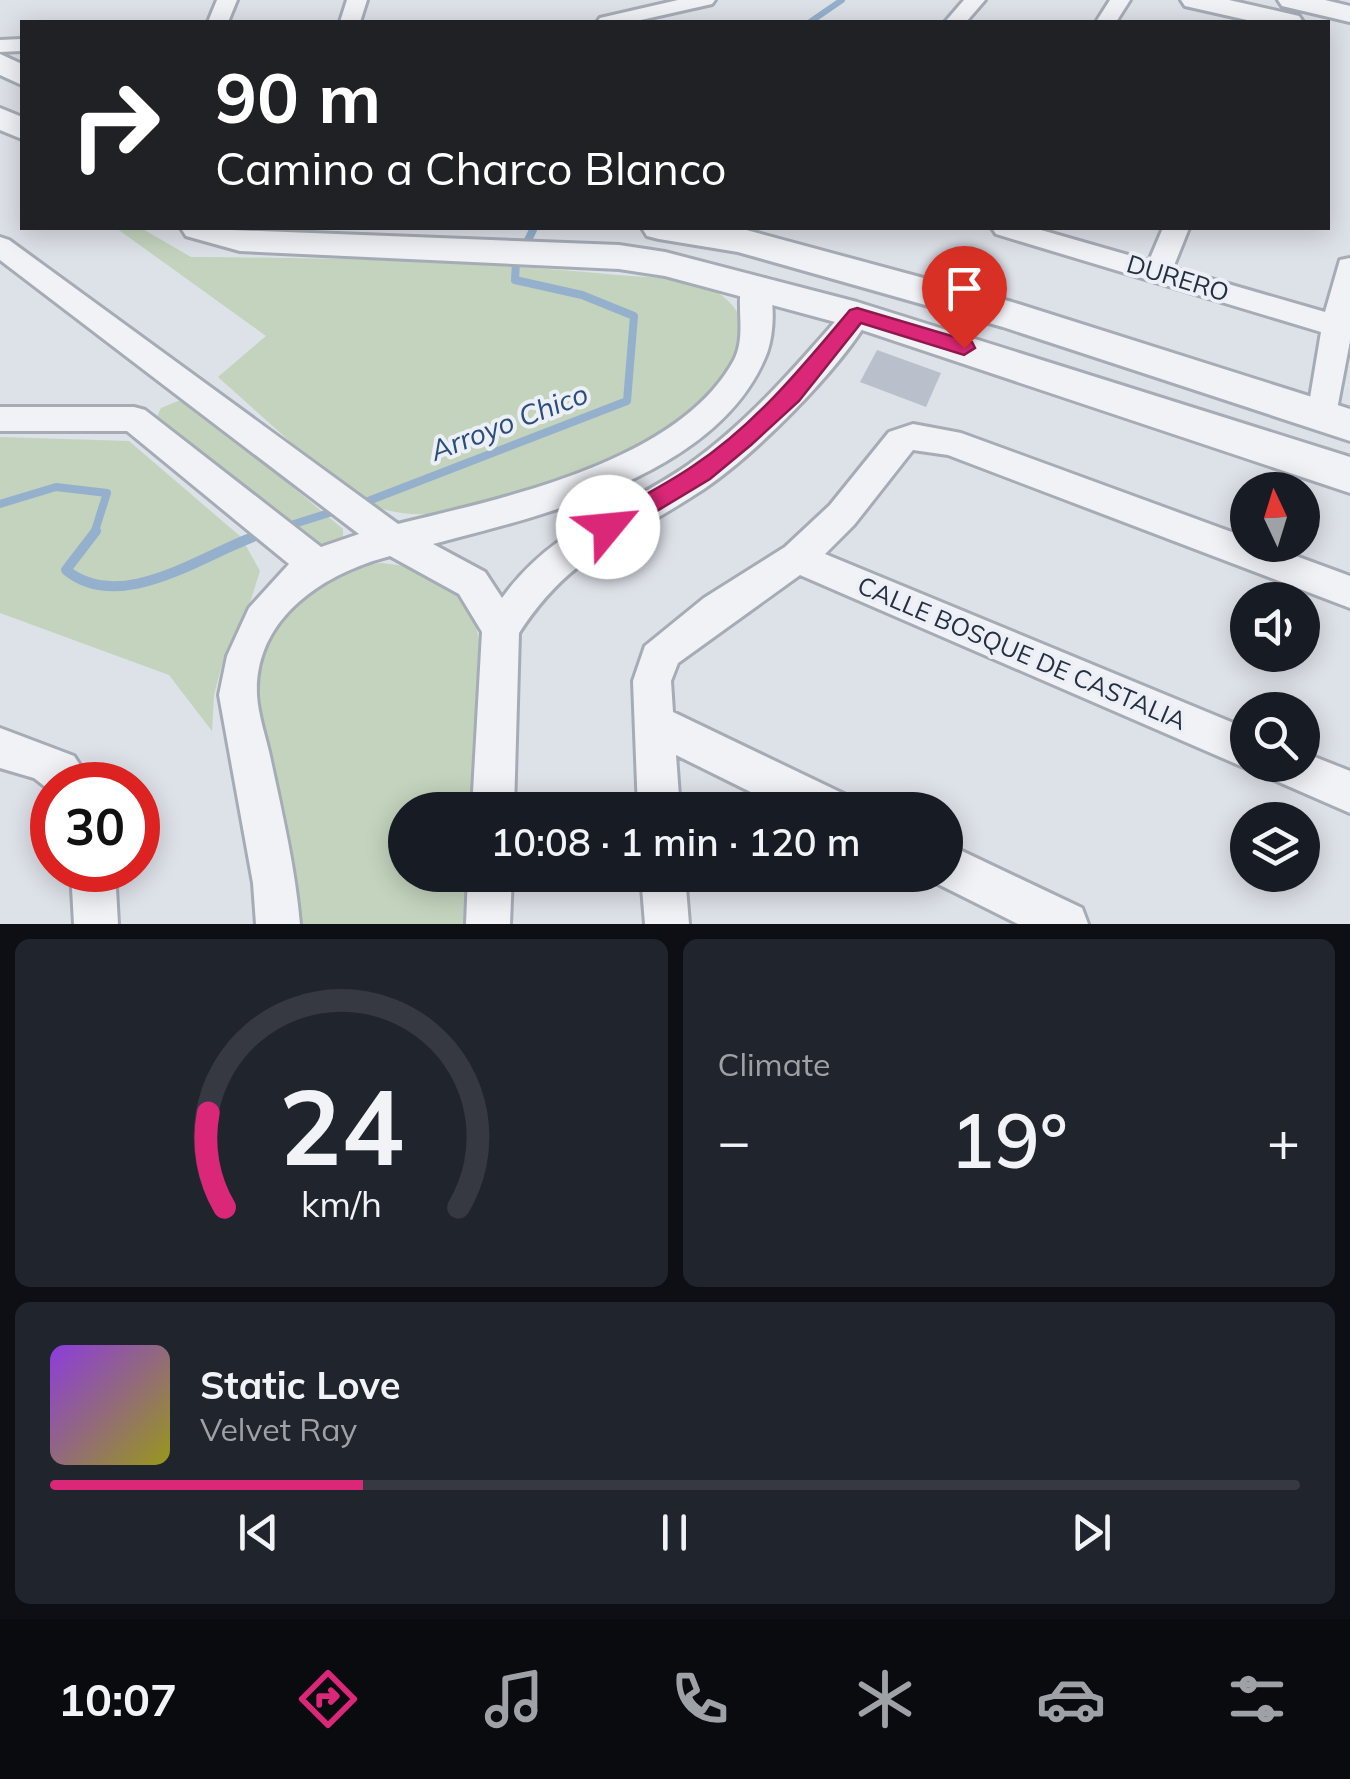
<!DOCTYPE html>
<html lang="en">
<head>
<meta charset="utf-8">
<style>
	:root { --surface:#171b24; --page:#20242c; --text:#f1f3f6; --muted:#9ea1a6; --line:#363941; --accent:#db2777 }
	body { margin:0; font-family:Mulish,sans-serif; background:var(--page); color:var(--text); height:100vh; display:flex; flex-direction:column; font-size:38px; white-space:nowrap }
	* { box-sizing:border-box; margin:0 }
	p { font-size:32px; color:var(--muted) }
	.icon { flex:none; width:55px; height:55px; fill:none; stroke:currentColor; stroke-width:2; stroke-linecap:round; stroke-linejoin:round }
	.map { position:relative; height:924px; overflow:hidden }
	.panel { display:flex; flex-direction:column; gap:15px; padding:15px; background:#0d0f14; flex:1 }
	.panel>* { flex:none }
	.top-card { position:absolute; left:20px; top:20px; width:1310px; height:210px; border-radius:0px; box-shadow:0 5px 25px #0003; background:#202124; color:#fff; overflow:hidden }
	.needle { width:65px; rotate:356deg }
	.controls { position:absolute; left:1230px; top:472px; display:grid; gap:20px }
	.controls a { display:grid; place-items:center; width:90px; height:90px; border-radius:50%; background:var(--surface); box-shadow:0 5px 25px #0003; font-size:50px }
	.speed { position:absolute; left:30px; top:762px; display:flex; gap:20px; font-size:50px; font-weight:700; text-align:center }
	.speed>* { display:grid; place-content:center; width:130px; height:130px; border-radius:50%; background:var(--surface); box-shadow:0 5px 25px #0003; line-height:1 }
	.speed .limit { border:15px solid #d22; background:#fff; color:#111 }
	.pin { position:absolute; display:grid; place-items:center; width:85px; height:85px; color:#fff; margin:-102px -42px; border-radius:50% 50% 50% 0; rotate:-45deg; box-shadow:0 0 10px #0007 }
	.pin .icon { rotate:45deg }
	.me { position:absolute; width:110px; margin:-55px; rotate:62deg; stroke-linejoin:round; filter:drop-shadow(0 0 8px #0008) }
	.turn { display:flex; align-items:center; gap:35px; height:210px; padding:0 30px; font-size:45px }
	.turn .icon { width:130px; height:130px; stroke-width:2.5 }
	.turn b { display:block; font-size:70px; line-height:85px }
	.big { font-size:75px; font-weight:600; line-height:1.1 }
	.panel .widget { flex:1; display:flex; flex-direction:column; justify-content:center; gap:15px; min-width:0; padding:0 35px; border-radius:15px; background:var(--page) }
	.panel .dial { align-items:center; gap:0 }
	.dial svg { height:260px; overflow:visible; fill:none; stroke:var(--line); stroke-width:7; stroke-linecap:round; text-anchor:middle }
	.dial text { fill:var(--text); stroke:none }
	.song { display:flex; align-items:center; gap:30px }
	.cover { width:120px; height:120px; border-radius:15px; background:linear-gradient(135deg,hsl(270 70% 55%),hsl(60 70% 35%)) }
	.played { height:10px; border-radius:5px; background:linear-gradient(90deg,var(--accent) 25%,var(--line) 25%) }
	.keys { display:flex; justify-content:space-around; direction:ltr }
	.heat { display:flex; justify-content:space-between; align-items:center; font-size:55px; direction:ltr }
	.panel .tiles { flex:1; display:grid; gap:15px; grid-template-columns:1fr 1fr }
	.widget:last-child { grid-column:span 2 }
	.trip { position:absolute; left:388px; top:792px; width:575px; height:100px; border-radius:50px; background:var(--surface); box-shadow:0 5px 25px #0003; font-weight:600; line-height:100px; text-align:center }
	.tab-bar { display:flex; height:160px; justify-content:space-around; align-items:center; background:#090b0e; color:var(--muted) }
	.tab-bar .icon { width:70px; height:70px }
	.tab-bar .current { color:var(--accent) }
	.tab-bar b { font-size:45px; color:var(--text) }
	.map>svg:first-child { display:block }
	.green { fill:#c3d3bd }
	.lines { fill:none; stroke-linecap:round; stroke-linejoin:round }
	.stream-far2 { stroke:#94b0cc; stroke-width:6 }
	.stream-far1 { stroke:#94b0cc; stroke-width:8 }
	.stream { stroke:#94b0cc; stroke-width:10 }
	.building { fill:#b9c0cc }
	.minor-casing { stroke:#a6acb6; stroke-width:6 }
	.tertiary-casing { stroke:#a6acb6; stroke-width:6 }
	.minor { fill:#f0f2f6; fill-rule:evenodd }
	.tertiary { fill:#f0f2f6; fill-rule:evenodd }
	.route { fill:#db2777; stroke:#8e194d; stroke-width:2.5 }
	.labels { text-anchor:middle; stroke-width:8; stroke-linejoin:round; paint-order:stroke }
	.street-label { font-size:25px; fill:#252f40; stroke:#ecf0f6 }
	.water-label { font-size:28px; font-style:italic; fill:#2b4e78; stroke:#ecf0f6 }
</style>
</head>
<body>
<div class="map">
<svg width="1350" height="924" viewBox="0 0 1350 924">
	<rect width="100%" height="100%" fill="#dde1e8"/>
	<path class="green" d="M116,228H141L191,257C329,258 469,261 607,274C642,278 686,275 718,293C733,302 745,319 743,337C734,425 522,504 444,513C412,517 385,512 355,500L218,377L266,336Z
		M178,401L190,402L343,529V540L321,552L155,421L161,408Z
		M0,437L129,441L241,537L260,571L248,609L225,653L214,695L212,731L169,675L0,613Z
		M382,563C404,566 438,569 455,585C499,627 477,753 474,810H405V875H472L470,924H302C297,881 292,836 281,795C271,760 253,719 253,682C252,616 322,569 382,563Z"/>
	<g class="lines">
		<path class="stream-far2" d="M810,22L842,0
			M532,233L534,228"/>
		<path class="stream-far1" d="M527,242L533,230
			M363,503L627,401L634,316L582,295L515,280L516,262
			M0,504L56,487L107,493L94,534
			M294,524L329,513"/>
		<path class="stream" d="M96,531L66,570C120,614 199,557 253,537"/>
	</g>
	<path class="building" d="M877,350L941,373L926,407L860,382Z"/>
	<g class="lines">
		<defs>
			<path id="minor" d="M217,0H237L228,22H208Z
				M347,0H367L360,22H340Z
				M678,0H715L712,4L632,22H597L600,18Z
				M964,0H985L966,22H945Z
				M1110,0H1130L1116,22H1096Z
				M22,39V51L0,52V40Z
				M992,228H1034L1149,261L1163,228H1189L1173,268L1325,312L1340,260L1350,258V341L1334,425L1323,428L1312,425L1307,416L1321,332L996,234Z
				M0,237L9,240L398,524C502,498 678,463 734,360C748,333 733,299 745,278H765C776,297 774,333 767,353C720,474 545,515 433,544L485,572L502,598C555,525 619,513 688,465C749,422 798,364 847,308L857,305L867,308L871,315C840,370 750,460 696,494C620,544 573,551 519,633L514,810H472L482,632L459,594L390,556C325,573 254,617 257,695C258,715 266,737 270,756C282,812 295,867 300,924H256L253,883L219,695L227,656L249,608L289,564L127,431H0V407H134L145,410L321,547L359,534L0,260Z
				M913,424L961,433L1248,538V545H1266L1350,576V608L948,455L913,450L854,525L825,554L1248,729V765H1258L1248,769L800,575L678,663L671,681L673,712L846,795L852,810H787L676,755L680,810H638L633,681L645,646L704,598L785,547L830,505L889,432Z
				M0,728L74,756L93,785H52V792L34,778L0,768Z
				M1302,752L1350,771V813L1272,779L1266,765H1302Z
				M945,843L1082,908L1088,924H1018L930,880L928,875H945Z
				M71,870H115L118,924H74Z
				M468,875H512L510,924H466Z
				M641,875H685L689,924H645Z"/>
			<path id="tertiary" d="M1181,0H1229L1299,16L1303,22H1256L1185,6Z
				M1278,0H1325L1350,6V22L1282,6Z
				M0,54L22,64V85L0,75Z
				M0,108L22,117V139L0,130Z
				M181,228L619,245L665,252L857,302L1350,457V493L850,326L665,276L619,269L240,251L186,236Z
				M642,228H739L1012,302L1350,409V441L1003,327L738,252L659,239L647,236Z"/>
		</defs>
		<use href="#minor" class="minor-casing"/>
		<use href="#tertiary" class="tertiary-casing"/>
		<use href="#minor" class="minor"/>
		<use href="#tertiary" class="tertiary"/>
	</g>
	<path class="route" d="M857,308L972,342L975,348L964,355L861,323L799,401L751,445L710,479L617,535L608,538L600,535L596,527L600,520C631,502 664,486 693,466C755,425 803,366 850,310Z"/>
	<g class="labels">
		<g class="street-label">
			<text transform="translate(1178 278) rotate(17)" y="9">DURERO</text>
			<text transform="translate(1022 653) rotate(23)" y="9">CALLE BOSQUE DE CASTALIA</text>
		</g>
		<g class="water-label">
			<text transform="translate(509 422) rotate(-21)" y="10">Arroyo Chico</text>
		</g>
	</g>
</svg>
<div class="controls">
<a><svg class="needle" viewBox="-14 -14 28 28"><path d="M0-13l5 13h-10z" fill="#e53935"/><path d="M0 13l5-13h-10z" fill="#9ea1a6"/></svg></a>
<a><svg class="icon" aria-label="sound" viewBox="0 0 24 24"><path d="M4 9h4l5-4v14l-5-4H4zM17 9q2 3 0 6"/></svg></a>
<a><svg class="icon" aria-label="search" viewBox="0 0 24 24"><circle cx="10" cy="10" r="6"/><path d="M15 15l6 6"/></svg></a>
<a><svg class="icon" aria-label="layers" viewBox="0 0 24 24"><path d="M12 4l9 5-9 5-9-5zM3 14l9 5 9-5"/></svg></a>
</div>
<div class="speed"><div class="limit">30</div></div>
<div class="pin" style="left:964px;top:348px;background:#d93025"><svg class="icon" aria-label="arrive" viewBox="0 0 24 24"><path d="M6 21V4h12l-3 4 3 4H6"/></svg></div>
<svg class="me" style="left:608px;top:527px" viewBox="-20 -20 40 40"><circle r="19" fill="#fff"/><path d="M0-13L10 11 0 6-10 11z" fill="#db2777"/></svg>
<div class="trip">10:08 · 1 min · 120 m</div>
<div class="top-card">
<div class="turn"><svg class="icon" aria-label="right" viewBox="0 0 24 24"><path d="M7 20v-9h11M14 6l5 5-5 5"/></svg><div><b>90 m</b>Camino a Charco Blanco</div></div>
</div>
</div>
<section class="panel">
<div class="tiles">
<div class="widget dial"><svg viewBox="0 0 100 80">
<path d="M14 69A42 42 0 1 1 86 69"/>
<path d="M14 69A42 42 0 0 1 9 40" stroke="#db2777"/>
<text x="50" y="56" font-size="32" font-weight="700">24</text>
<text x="50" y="72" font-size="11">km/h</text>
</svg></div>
<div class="widget"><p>Climate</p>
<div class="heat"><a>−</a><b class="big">19°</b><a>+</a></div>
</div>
<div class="widget">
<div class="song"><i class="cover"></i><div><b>Static Love</b><p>Velvet Ray</p></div></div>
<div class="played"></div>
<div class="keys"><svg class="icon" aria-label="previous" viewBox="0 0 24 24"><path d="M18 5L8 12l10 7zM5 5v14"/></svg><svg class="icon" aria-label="pause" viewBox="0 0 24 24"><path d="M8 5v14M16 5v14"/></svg><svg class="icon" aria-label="next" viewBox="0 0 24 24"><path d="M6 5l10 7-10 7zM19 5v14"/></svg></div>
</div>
</div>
</section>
<nav class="tab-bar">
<b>10:07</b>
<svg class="icon current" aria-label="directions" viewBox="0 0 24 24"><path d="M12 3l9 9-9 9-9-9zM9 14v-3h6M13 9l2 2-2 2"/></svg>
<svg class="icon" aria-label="music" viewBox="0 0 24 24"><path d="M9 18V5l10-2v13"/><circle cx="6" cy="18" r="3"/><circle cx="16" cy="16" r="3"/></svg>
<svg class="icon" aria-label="phone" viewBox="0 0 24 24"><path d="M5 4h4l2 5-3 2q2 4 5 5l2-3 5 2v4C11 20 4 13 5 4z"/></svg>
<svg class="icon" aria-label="climate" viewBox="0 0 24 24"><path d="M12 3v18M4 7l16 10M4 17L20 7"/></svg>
<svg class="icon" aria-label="car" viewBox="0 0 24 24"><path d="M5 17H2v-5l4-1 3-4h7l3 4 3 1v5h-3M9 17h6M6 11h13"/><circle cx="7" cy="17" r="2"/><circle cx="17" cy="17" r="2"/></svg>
<svg class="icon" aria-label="filters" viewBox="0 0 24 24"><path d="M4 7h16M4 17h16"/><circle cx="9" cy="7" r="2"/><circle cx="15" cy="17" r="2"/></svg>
</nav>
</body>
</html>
